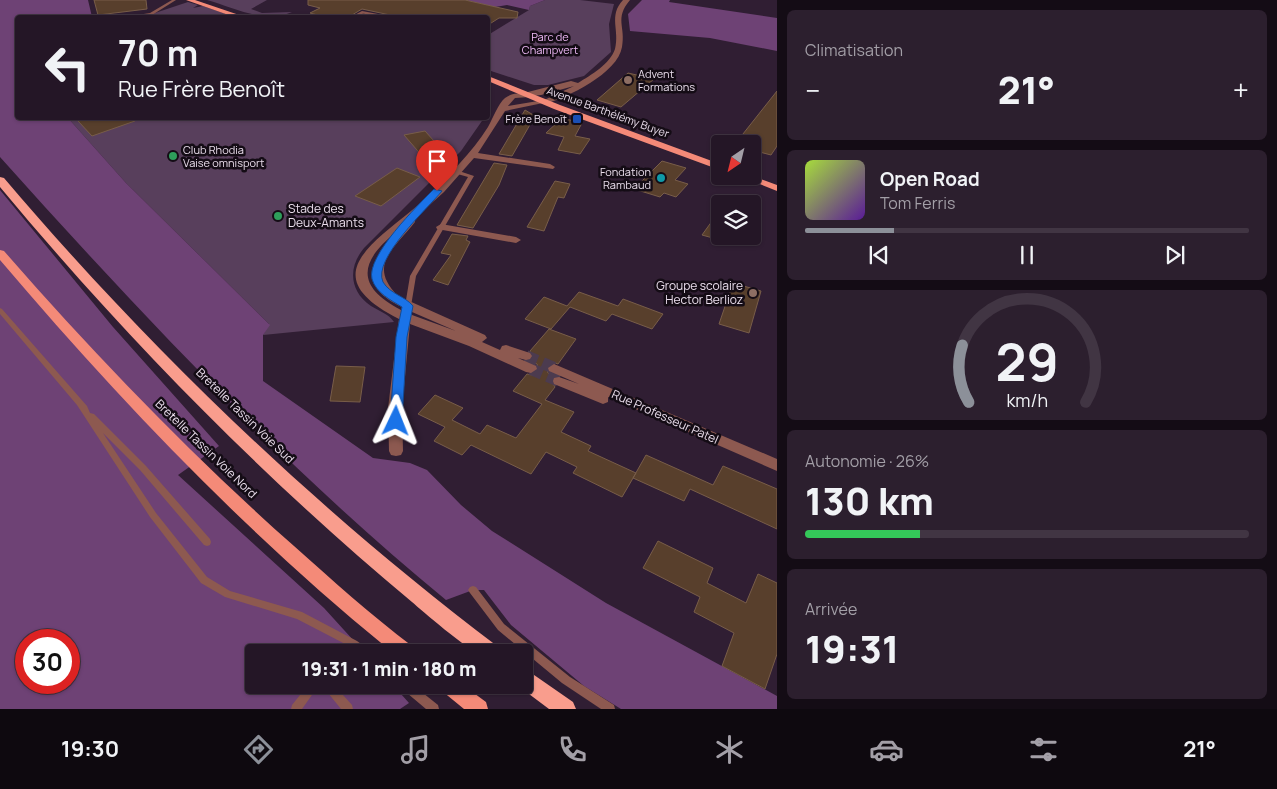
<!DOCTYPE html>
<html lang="fr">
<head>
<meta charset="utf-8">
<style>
	:root { --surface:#241626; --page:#2c1f2e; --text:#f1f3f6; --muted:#a39fa7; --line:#413543; --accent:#8c9099 }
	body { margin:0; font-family:Manrope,sans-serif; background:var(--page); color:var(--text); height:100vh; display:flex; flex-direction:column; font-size:19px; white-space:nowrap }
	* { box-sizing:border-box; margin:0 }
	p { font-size:16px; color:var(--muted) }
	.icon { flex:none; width:28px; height:28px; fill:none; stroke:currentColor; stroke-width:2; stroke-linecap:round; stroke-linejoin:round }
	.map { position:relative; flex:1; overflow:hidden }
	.details { display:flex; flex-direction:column; gap:10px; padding:10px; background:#140c15; width:500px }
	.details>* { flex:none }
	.guide { position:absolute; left:15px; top:15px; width:475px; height:105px; border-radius:5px; box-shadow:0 1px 4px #0004,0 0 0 1px var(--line); background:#241626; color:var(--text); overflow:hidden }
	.needle { width:32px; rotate:215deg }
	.controls { position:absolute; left:711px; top:135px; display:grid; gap:10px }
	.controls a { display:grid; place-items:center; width:50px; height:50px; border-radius:5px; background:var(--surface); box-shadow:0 1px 4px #0004,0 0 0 1px var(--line); font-size:25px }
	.speed { position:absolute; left:15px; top:629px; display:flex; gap:10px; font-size:25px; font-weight:700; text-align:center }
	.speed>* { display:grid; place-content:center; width:65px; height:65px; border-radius:50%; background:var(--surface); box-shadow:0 1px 4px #0004,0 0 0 1px var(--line); line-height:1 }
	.speed .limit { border:8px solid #d22; background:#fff; color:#111 }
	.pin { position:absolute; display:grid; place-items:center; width:42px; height:42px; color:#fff; margin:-51px -21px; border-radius:50% 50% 50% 0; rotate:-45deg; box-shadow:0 0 5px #0007 }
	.pin .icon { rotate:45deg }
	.me { position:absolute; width:55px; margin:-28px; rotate:2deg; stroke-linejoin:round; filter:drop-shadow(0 0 4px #0008) }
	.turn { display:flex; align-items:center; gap:18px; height:105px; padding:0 20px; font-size:22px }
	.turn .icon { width:65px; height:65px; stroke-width:2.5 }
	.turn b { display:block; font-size:35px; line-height:42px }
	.big { font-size:38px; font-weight:800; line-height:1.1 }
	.details .card { flex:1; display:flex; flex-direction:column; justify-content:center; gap:8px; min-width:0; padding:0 18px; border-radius:8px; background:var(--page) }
	.details .dial { align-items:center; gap:0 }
	.dial svg { height:130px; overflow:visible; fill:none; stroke:var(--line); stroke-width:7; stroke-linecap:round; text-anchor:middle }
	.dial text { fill:var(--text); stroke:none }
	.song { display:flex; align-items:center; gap:15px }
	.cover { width:60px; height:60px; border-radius:8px; background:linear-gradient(135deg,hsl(80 70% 55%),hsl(270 70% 35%)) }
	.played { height:5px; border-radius:2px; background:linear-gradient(90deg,var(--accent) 20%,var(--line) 20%) }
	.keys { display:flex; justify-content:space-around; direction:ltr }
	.heat { display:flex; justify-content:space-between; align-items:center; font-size:28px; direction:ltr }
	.charge { height:8px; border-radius:4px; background:linear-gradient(90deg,#34c759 26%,var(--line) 0) }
	.trip { position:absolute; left:245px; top:644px; width:288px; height:50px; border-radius:5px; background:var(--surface); box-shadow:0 1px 4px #0004,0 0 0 1px var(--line); font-weight:800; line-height:50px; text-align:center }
	.dock { display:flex; height:80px; justify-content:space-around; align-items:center; background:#0e090f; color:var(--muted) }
	.dock .icon { width:35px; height:35px }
	.dock .current { color:var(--accent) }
	.dock b { font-size:22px; color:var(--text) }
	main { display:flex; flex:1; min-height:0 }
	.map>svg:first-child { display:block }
	.green { fill:#583f5c }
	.forest { fill:#6e4275; fill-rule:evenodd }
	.building { fill:#583f2c; stroke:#785d49 }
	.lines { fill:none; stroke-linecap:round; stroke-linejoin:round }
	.minor-tunnel { stroke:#4c3b4f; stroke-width:12; stroke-dasharray:12 6; stroke-linecap:butt }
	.service { fill:#8d5950; fill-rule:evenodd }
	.minor { fill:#8d5950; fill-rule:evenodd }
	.tertiary { fill:#8d5950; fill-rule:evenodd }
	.primary { fill:#f48a78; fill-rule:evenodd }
	.trunk { fill:#f99d8d; fill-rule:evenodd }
	.route { fill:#1a73e8; stroke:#114b97 }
	.education-dot { fill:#8d6e63; stroke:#140c15; stroke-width:2 }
	.transit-dot { fill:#1a4fb4; stroke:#140c15; stroke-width:2 }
	.leisure-dot { fill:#2e9e5b; stroke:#140c15; stroke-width:2 }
	.culture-dot { fill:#0f9aa8; stroke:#140c15; stroke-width:2 }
	.labels { text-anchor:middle; stroke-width:5; stroke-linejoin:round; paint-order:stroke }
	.far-park-label { font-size:11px; fill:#efbaf7; stroke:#140c15 }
	.far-poi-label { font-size:11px; fill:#eadeec; stroke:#140c15; text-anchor:start }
	.far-street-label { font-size:11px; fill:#eadeec; stroke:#140c15 }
	.poi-label { font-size:12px; fill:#eadeec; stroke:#140c15; text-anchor:start }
	.street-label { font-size:12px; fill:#eadeec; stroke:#140c15 }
</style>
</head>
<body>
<main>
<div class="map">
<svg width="777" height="709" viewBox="0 0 777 709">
	<rect width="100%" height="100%" fill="#301e33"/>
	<path class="green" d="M207,0H267L251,9L262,13L292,12C264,24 235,8 207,0Z
		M545,0H580L614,4L609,24L611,52L584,76L548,85H534L488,70V35L529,10L530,6Z
		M188,2L198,5L193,8L203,6L235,17L140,18Z
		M68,118H484L461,151L364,248C348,267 349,291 371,306C379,311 389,314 394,322L263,335L269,324L126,183Z"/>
	<path class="forest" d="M0,0H88L92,17L18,18V118H68L126,183L270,325L263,335V381L373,458L410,463L427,470L461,505L492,531L606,603L777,696V709H621L584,686L511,625L484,590H473L446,600C284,467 140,313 0,157Z
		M465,0H545L530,6L529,10L507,5L495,7Z
		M642,0H670L669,2L777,18V51L710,38L630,31L628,14Z
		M0,190L113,327L219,446L178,475L324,608L364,652H254V685H393L409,703L400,709H0ZM26,640H69V682H26Z"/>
	<path class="building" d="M94,0H146L147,9L98,15Z
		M308,0H465L518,12L517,18H499L488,25V18H404L362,9L347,18H329L310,13L320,8L308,5Z
		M628,73L654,79L621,107L597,100Z
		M777,91V146L771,155L752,150V144H735Z
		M525,110L535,116L512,156L499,154Z
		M92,118H134L135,121L92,136L78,121Z
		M562,118L582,123L575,136L590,139L580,154L558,150L564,137L546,133Z
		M425,131L434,141L445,153L423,157L404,135Z
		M662,161L686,168L675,180L688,184L676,197L664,193L660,197L634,189Z
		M494,163L507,165L499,185L473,228L457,225Z
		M397,168L420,177L381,206L355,196Z
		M555,181L570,184L564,198L558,197L544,231L527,227Z
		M720,210V240L702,235Z
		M452,234L468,236L466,240L470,242L448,285L433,280L451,255L441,253Z
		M733,283L761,291L749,333L719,324Z
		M579,292L618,306L623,299L663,314L652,329L612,314L606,321L570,307L551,329L525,319L544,297L567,306Z
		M549,329L576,339L558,364L553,362L546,367L548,373L555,376L551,380L555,387L545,400L574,412L561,432L591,446L588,451L636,473L622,497L573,473L577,467L546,452L531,474L471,445L462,455L434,441L445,427L418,414L435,395L463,408L452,420L480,434L487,425L516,438L542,404L513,391L527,374L532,375L539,370L537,364L530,361L534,357L530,351Z
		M336,366L365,367L360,402L330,401Z
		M646,455L713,485L723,466L777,489V529L690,489L684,501L633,478Z
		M658,541L713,568L707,583L746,603L758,574L777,583V654L765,689L722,666L734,633L694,612L700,597L643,568Z"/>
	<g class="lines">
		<path class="minor-tunnel" d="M526,356L554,368
			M531,369L559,381"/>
		<path class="service" d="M172,0H176L152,15L132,18H118L150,13Z
			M362,11L394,17L395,18C385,18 375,14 365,14C359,13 355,18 349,18Z
			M456,170L474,176L416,276L411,306L410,307H406L405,306L410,276L468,177L454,173L453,172Z
			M0,308L2,309L87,406L90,413L94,414L146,466L210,539L211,542L210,545L207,546L204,545L140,470L103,433L156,513L207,577L230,591L302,612L357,641L368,649L370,652H358L351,647L297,619L225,597L201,583L150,517L77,405L0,314Z
			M473,586L476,587L504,624L570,677L614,705L615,709H601L562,683L498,630L470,593L468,590L470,587Z
			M308,685H319L302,709H291L292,705Z
			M323,685H334L352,705L353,709H341L324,688Z
			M400,685H413L438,705L439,709H426L401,688Z"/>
		<path class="minor" d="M527,93L531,95L530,97L515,98L508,106L544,100L548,102L505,111L478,153L550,164L555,167L553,169L474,158L444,192L415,218V222C394,249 367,265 398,296L485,335L487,338L482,342L500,350L502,346L506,345L530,353L532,356L530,359L526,360L518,358L536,366L537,369L531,373L526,372L469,346L410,324L402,408L403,451L401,455L396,456L391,455L389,451L388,408L399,319C320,279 364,249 411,211C429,197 445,180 460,163C470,152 480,140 488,127C493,118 498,104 505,98C512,93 519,93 527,93ZM395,233C370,262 359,287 402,307L401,310C357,287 358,263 395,233ZM412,312L456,331L412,315Z
			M441,224L516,237L521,240L516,243L437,229L436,227Z
			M554,364L777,459V471L608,397V402L603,404L554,384L553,381L554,378L559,377L579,384L549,371L548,368Z"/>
		<path class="tertiary" d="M623,0H630C614,19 626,26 622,47C618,73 567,98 544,104L540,102L574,86L541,95L524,97V93L571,81L578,83C591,75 610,64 615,49C620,30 608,16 623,0Z"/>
		<path class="primary" d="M186,0H195L248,18H237Z
			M488,76L560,105L720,164V170L554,109L488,81Z
			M740,176H752L777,185V191Z
			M0,250L4,251C95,355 190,454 294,546C332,580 371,615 412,646L415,652H393L386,647C245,532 118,399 0,260Z
			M439,685H463L486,702L488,709H464L442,691Z"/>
		<path class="trunk" d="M0,177L4,178C151,351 316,509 497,646L499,652C492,652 484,654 477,652C469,651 421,610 412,602C262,477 124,336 0,187Z
			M524,668L573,702L576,709H549L517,685H524Z"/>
	</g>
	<path class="route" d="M434,189L442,191C428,208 372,259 383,282C390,294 405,296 413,306L407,337L402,421L396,425L390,421L396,337L402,307C391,300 376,293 372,279C366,256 418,205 434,189Z"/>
	<g class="education-dot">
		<circle cx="628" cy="80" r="5"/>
		<circle cx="753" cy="293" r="5"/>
	</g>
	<rect class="transit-dot" x="572" y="114" width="10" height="10" rx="2.5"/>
	<g class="leisure-dot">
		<circle cx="173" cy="156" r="5"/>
		<circle cx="278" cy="216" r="5"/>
	</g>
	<circle class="culture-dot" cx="661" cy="178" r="5"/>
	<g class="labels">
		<g class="far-park-label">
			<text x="550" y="41">Parc de<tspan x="550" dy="13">Champvert</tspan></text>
		</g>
		<g class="far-poi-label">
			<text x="638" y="78">Advent<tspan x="638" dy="13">Formations</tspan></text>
			<text x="567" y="123" text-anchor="end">Frère Benoît</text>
			<text x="183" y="154">Club Rhodia<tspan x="183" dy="13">Vaise omnisport</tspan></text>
			<text x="651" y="176" text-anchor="end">Fondation<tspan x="651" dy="13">Rambaud</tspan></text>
		</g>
		<g class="far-street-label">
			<text transform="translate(608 112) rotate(20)" y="4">Avenue Barthélémy Buyer</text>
		</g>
		<g class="poi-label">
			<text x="288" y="213">Stade des<tspan x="288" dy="14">Deux-Amants</tspan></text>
			<text x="743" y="290" text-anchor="end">Groupe scolaire<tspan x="743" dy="14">Hector Berlioz</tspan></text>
		</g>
		<g class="street-label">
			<text transform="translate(245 416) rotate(44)" y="4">Bretelle Tassin Voie Sud</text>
			<text transform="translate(665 417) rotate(24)" y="4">Rue Professeur Patel</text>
			<text transform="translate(206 449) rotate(44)" y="4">Bretelle Tassin Voie Nord</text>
		</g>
	</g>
</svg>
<div class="controls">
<a><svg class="needle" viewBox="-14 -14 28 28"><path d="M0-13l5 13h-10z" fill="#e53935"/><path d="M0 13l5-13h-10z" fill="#a39fa7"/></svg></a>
<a><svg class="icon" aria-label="layers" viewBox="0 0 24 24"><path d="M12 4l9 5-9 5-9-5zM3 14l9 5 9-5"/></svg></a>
</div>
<div class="speed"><div class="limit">30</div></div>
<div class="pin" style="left:437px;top:191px;background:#d93025"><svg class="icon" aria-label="arrive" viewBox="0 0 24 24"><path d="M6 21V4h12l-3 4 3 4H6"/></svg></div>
<svg class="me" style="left:396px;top:421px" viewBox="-20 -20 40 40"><path d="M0-17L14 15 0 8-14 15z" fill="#1a73e8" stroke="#fff" stroke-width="4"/></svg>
<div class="trip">19:31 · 1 min · 180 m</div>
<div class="guide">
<div class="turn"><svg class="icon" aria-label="left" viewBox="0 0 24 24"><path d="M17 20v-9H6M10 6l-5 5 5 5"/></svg><div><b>70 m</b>Rue Frère Benoît</div></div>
</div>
</div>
<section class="details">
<div class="card"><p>Climatisation</p>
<div class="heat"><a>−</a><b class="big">21°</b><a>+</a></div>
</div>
<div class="card">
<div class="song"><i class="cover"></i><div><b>Open Road</b><p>Tom Ferris</p></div></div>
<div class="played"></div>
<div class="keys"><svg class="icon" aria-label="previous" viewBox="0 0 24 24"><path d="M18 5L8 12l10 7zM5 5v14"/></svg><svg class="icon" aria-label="pause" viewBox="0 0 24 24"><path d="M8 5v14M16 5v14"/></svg><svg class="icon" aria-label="next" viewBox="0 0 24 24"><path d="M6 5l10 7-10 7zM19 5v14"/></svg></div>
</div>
<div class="card dial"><svg viewBox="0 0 100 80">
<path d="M14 69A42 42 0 1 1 86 69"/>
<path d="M14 69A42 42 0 0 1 10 34" stroke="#8c9099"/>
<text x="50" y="56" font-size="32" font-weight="700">29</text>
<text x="50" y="72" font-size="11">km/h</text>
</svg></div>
<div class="card"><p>Autonomie · 26%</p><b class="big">130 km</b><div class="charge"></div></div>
<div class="card"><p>Arrivée</p><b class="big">19:31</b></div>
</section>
</main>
<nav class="dock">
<b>19:30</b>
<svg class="icon current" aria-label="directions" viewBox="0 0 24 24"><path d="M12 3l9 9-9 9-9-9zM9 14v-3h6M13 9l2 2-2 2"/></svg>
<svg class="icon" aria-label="music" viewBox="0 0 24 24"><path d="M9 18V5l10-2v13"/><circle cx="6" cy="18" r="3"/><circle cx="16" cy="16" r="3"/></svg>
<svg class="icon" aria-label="phone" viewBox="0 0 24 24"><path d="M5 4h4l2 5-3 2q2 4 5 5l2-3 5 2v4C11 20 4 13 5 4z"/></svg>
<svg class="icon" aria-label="climate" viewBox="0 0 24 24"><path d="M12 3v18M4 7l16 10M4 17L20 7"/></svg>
<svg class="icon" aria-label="car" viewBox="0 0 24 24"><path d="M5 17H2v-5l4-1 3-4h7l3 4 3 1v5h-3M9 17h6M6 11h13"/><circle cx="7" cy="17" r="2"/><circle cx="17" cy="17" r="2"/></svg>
<svg class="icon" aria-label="filters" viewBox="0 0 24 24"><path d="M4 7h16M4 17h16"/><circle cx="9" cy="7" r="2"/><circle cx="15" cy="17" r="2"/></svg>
<b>21°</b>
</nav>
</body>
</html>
